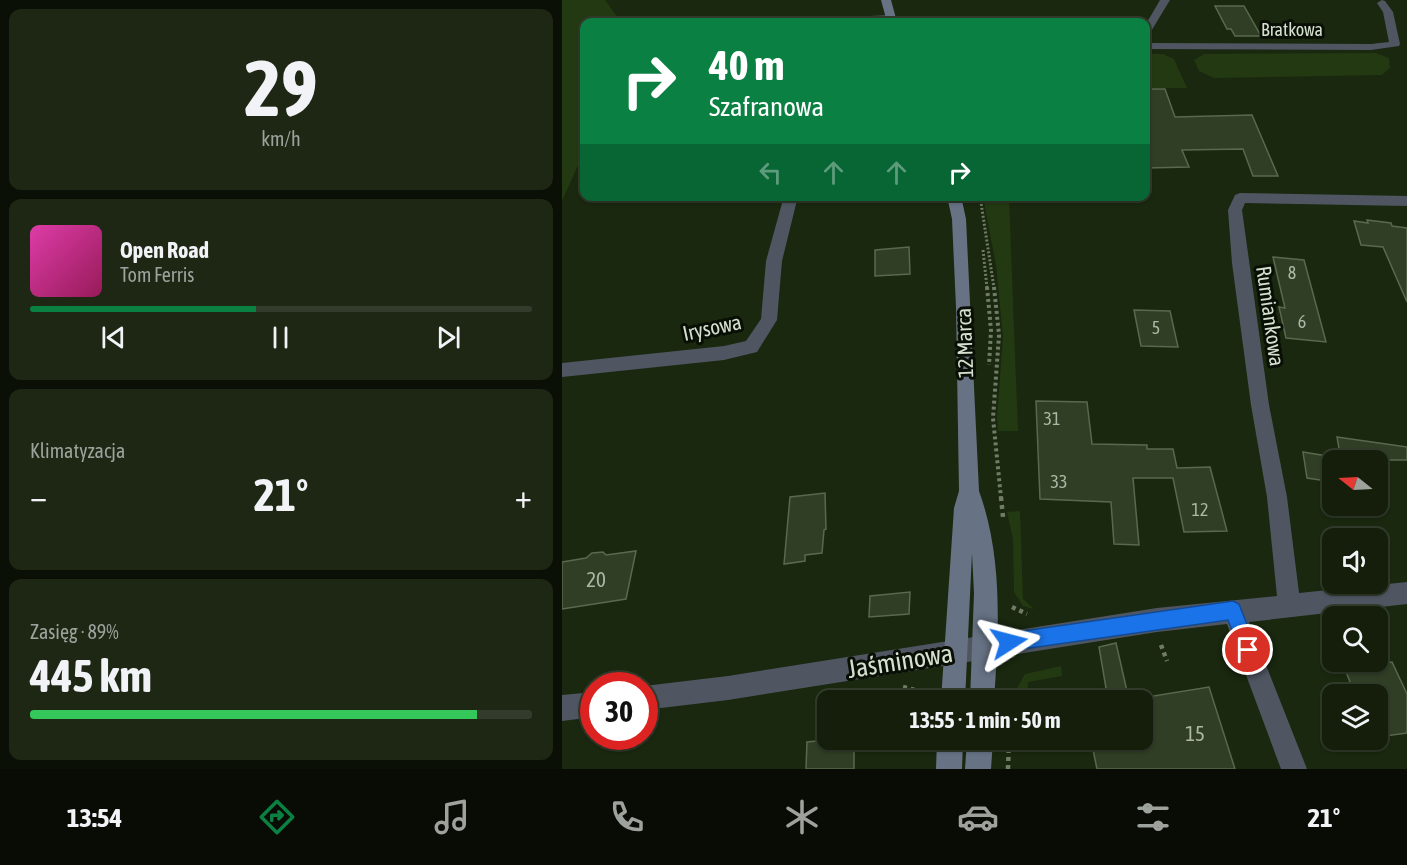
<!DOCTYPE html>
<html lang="pl">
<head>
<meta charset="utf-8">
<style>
	:root { --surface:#141e0b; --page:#1d2714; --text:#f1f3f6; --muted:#9da29d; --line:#333c2c; --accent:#0b8043 }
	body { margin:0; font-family:"Asap Condensed",sans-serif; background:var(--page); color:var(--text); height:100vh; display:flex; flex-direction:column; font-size:22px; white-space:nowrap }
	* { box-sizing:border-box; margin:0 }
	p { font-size:20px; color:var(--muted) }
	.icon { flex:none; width:33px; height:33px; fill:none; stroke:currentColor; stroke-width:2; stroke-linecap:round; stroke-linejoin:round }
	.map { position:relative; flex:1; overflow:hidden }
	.side { display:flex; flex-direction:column; gap:9px; padding:9px; background:#0b1006; width:562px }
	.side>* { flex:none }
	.guide { position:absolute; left:18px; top:18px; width:570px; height:183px; border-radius:12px; box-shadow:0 2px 4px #0004,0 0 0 2px var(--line); background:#0b8043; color:#fff; overflow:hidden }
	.needle { width:39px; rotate:288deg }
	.buttons { position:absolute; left:760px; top:450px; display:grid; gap:12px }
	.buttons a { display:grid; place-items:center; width:66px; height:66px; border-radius:12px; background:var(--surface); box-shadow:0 2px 4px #0004,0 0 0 2px var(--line); font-size:30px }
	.speed { position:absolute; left:18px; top:672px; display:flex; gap:12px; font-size:30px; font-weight:700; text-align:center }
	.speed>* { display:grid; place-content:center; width:78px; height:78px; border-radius:50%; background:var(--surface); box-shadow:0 2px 4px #0004,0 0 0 2px var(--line); line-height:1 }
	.speed .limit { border:9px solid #d22; background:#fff; color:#111 }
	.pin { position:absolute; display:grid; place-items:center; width:51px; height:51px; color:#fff; margin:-26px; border:3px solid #fff; border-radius:50%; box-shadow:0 2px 6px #0007 }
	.me { position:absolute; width:66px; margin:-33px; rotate:81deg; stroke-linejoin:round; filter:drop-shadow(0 0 4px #0008) }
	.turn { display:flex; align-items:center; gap:21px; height:126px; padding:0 30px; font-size:27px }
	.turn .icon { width:78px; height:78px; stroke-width:2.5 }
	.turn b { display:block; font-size:42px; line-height:51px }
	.lanes { display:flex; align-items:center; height:57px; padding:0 30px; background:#0003; justify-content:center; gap:30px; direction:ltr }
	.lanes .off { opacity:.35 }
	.big { font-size:45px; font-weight:700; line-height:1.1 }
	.side .tile { flex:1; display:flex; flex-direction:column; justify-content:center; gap:9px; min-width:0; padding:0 21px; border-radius:12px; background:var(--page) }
	.side .dial { align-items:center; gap:0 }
	.dial b { font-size:78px; line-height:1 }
	.song { display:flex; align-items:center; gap:18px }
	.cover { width:72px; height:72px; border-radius:9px; background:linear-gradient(135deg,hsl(320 70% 55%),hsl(330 70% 35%)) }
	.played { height:6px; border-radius:3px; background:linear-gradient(90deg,var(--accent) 45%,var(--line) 45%) }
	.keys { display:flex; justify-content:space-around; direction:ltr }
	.heat { display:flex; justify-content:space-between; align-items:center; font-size:33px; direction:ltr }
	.charge { height:9px; border-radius:4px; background:linear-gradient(90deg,#34c759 89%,var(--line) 0) }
	.trip { position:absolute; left:255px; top:690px; width:336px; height:60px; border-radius:12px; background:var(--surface); box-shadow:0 2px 4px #0004,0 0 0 2px var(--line); font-weight:700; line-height:60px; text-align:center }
	.tabs { display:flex; height:96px; justify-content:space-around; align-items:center; background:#080c04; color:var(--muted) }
	.tabs .icon { width:42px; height:42px }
	.tabs .selected { color:var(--accent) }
	.tabs b { font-size:27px; color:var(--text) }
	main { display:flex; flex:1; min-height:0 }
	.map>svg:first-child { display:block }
	.green { fill:#233911 }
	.building { fill:#2f3e25; stroke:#59694e; stroke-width:1.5 }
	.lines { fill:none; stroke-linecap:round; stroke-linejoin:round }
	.path-far2 { stroke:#707c67; stroke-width:3; stroke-dasharray:2 2; stroke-linecap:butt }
	.path-far1 { stroke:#707c67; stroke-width:4; stroke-dasharray:3 3; stroke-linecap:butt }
	.path { stroke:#707c67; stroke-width:4.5; stroke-dasharray:4 4; stroke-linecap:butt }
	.street { fill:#4f5662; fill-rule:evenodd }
	.secondary { fill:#677385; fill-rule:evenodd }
	.route { fill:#1a73e8; stroke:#114b97; stroke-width:1.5 }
	.labels { text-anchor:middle; stroke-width:6; stroke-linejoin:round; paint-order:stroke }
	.far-street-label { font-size:18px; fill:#d6e0d0; stroke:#090f05 }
	.number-label { font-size:18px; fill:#acb8a5 }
	.street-label { font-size:21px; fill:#d6e0d0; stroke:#090f05 }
	.near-number-label { font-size:21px; fill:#acb8a5 }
	.near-street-label { font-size:26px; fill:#d6e0d0; stroke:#090f05 }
</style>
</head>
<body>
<main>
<section class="side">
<div class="tile dial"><b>29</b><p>km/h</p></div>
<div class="tile">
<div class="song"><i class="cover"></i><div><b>Open Road</b><p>Tom Ferris</p></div></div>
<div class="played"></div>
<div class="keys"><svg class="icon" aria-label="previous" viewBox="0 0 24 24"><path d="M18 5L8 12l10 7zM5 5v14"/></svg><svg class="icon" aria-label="pause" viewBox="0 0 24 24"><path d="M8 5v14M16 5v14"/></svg><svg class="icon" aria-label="next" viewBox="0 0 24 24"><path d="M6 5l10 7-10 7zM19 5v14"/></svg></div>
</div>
<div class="tile"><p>Klimatyzacja</p>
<div class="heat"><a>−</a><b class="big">21°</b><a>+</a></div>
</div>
<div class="tile"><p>Zasięg · 89%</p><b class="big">445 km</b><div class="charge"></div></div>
</section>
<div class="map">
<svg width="845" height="769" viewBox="0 0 845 769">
	<rect width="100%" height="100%" fill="#1a280f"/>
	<path class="green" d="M0,0H43L59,22H22V152L0,201Z
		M814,53L827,58L828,68L820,75L652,78L637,71L632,60L642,54Z
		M590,54H601L612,59L625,88H584V57Z
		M447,197L456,431H436L435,417L441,337L434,265L421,197Z
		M458,511L461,599L472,609L461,606L452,592L451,539L445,512Z
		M499,666L500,676L466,682L465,700H454L455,688L463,674Z"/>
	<path class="building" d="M653,6H682L699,36H673L669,29H665Z
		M584,89H603L613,117L690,115L716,176H691L681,149L620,150L627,167L584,168Z
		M805,220L829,223L830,226L845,228V302L821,247L799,245L792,221L806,223Z
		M347,247L348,274L313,276V250Z
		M711,257L742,260L764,342L724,338L717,307L723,308Z
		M572,310L608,311L616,347L579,346Z
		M474,401L525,402L530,444L585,445V449H611L615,468L648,467L665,531L622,532L611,478H571L577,545L552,544L549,502L478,499Z
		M775,437L845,447V460H779Z
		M741,452L771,457V482L745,478Z
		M263,493L264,529L262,530L260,553L243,555V561L222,564L228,497Z
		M74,551L64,599L0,609V562L24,558L30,553L41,552L44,555Z
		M348,592L347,614L307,617L308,596Z
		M554,643L567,700L647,687L673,769H535L529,740L553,743L552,740H580V700H546L537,647Z
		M830,662L845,694V733L816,737V694H793L782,667Z
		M265,740H292V769H244L245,742Z"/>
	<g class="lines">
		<path class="path-far2" d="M418,196L432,288
			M421,250L425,288"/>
		<path class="path-far1" d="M425,287L429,330L427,365
			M432,287L437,335L431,418L439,498"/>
		<path class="path" d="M439,497L441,517
			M450,607L465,614
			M599,645L605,661
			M341,687L353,690L365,700
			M446,769L447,740"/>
		<path class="street" d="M598,0H608L588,33L584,34V24Z
			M820,0L823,1L831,12L838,44L837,46L809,50L584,49V43L809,44L827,42L821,12L815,3Z
			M328,15L331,16V20L241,22L246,19Z
			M678,193L845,196V206L683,203L680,210L707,405L725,497L737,593L845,582V604L687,622L745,769H719L665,624L595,632L166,700L82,710V686L166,676L595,608L715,596L705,497L689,405L670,263L666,210L673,195Z
			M222,196H236L220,261L215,320L195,352L162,360L0,377V363L162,346L184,341L199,319L204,261Z
			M32,692V717L0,721V695Z"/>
		<path class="secondary" d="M319,0H329L335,22H325Z
			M385,196H399L404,219L417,491C441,557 437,631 432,700H408L412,593L410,553L403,700H379L392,508L397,491L394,307L390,219Z
			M375,740H401L400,769H374Z
			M405,740H431L429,769H403Z"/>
	</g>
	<path class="route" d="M671,601L677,604L695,650L693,656L686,659L680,656L666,620L447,651L441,649L438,642L441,636L447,633Z"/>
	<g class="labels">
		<g class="far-street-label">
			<text x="730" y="36">Bratkowa</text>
		</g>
		<g class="number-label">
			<text x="730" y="279">8</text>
			<text x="740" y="328">6</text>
			<text x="594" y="334">5</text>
			<text x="490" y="425">31</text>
			<text x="497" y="488">33</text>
			<text x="638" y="516">12</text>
		</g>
		<g class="street-label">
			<text transform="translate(708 316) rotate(82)" y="7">Rumiankowa</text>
			<text transform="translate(150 328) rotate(-12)" y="7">Irysowa</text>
			<text transform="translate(403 343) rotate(-92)" y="7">12 Marca</text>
		</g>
		<g class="near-number-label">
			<text x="34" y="587">20</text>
			<text x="633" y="741">15</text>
		</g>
		<g class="near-street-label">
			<text transform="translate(338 661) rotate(-9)" y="9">Jaśminowa</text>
		</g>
	</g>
</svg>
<div class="buttons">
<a><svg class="needle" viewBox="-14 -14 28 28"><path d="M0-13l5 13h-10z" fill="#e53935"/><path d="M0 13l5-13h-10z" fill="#9da29d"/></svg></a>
<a><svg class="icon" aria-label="sound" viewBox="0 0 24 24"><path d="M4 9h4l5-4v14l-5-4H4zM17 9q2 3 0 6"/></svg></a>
<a><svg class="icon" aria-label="search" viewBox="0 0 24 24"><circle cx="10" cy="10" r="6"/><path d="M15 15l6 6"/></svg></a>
<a><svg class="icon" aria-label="layers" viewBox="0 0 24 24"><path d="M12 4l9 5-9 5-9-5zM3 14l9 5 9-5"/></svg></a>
</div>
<div class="speed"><div class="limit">30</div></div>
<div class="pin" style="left:686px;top:650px;background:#d93025"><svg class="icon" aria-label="arrive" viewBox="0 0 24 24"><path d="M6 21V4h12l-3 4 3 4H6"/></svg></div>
<svg class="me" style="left:447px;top:642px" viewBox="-20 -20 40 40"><path d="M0-17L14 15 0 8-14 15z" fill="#1a73e8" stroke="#fff" stroke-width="4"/></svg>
<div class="trip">13:55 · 1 min · 50 m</div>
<div class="guide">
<div class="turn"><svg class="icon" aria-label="right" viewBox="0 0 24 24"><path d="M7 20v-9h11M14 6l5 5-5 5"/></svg><div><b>40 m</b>Szafranowa</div></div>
<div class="lanes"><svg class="icon off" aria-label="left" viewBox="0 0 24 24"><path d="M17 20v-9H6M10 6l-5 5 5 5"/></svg><svg class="icon off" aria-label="ahead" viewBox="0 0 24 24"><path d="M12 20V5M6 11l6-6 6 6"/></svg><svg class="icon off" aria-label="ahead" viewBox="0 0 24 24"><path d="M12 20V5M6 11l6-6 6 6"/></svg><svg class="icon" aria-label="right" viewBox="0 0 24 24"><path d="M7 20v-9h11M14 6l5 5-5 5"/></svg></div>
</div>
</div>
</main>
<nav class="tabs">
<b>13:54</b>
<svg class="icon selected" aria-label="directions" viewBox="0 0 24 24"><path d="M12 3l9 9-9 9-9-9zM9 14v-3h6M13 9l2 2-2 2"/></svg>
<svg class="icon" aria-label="music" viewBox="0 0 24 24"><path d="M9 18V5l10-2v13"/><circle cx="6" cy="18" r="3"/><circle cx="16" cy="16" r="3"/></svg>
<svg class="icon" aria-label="phone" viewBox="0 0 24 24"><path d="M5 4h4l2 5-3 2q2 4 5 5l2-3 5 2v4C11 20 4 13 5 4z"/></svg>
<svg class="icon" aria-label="climate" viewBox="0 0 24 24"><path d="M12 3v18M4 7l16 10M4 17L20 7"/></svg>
<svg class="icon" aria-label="car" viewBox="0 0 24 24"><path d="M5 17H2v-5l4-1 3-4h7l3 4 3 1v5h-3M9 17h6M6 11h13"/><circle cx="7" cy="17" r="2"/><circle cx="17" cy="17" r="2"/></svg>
<svg class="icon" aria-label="filters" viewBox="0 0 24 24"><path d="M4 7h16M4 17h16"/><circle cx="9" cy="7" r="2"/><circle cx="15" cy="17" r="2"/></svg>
<b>21°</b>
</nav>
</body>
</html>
